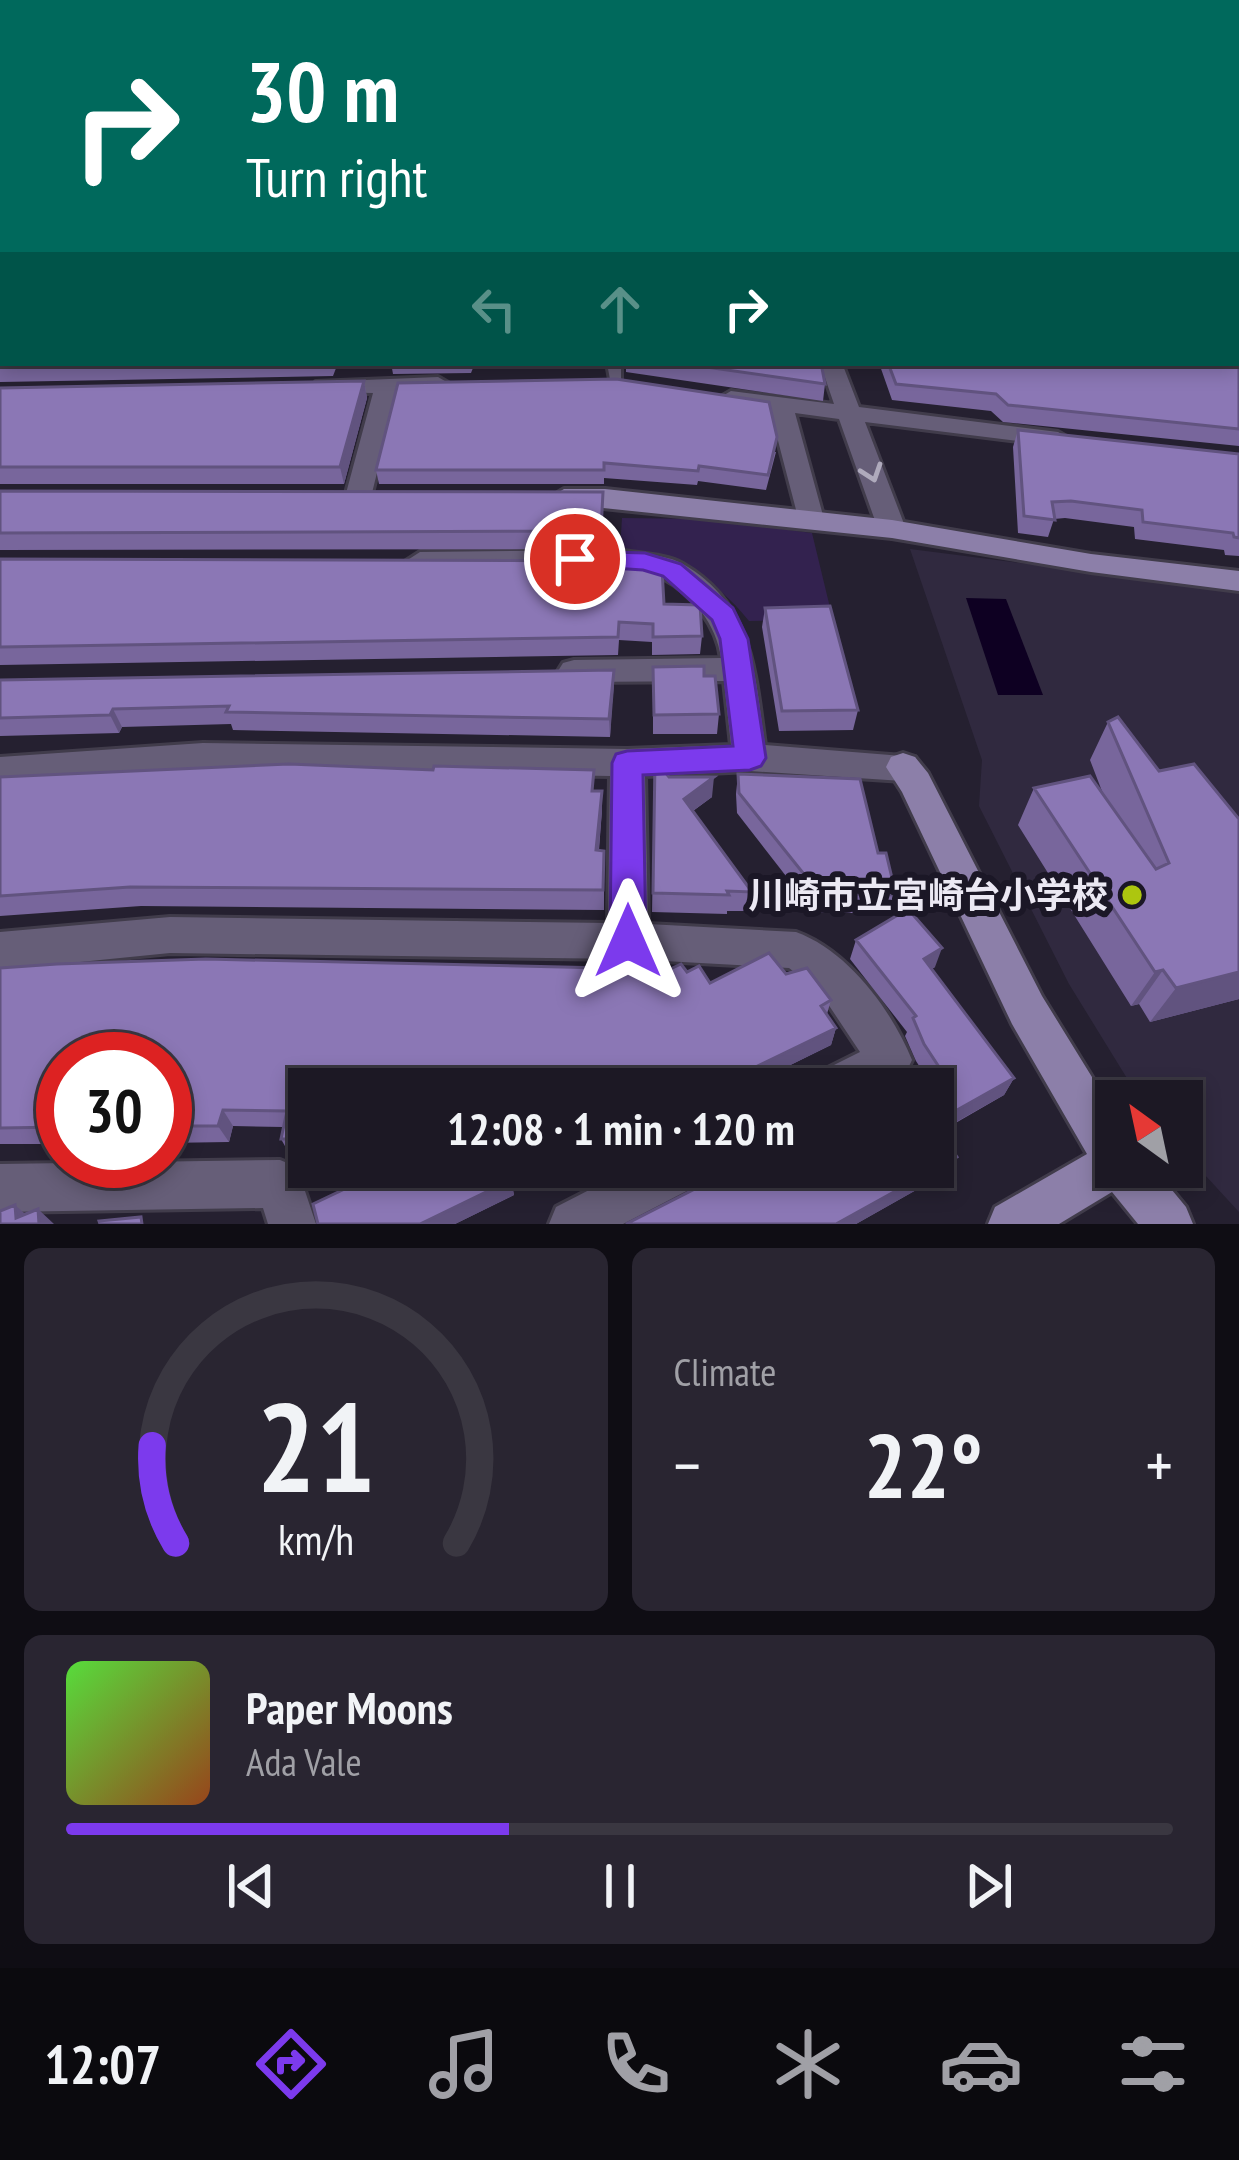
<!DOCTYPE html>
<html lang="en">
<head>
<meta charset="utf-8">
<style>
	:root { --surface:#1c1824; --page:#292531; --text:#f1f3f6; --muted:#a0a0a6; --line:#3a3741; --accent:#7c3aed }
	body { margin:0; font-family:"PT Sans Narrow","Noto Sans JP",sans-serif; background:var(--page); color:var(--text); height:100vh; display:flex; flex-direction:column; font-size:45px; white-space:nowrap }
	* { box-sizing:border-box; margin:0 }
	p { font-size:39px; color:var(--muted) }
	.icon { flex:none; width:66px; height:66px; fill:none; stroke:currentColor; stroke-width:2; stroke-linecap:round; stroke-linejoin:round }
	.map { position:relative; height:1224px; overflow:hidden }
	.drawer { display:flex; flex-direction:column; gap:24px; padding:24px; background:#0f0d14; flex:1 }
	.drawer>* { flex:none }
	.banner { position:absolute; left:0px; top:0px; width:1239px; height:366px; box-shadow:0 6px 18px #0003,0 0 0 3px var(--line); background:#00695c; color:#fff; overflow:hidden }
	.needle { width:78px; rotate:327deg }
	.controls { position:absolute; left:1095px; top:1080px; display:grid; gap:24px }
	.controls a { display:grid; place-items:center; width:108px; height:108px; border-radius:0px; background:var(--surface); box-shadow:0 6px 18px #0003,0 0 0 3px var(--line); font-size:60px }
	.speed { position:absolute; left:36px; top:1032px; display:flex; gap:24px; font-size:60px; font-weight:700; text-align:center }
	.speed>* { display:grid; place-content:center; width:156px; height:156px; border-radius:50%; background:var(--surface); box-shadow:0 6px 18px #0003,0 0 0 3px var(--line); line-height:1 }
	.speed .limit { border:18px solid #d22; background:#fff; color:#111 }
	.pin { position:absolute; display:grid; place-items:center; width:102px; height:102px; color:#fff; margin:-51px; border:6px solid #fff; border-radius:50%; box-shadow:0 3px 12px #0007 }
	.me { position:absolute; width:132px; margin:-66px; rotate:0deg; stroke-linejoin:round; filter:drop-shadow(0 0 9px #0008) }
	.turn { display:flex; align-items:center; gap:42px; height:252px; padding:0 48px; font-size:54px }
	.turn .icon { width:156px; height:156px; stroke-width:2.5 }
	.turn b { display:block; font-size:84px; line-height:102px }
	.lanes { display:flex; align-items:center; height:114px; padding:0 48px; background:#0003; justify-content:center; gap:60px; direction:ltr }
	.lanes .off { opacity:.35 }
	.big { font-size:90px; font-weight:700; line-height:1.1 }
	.drawer .card { flex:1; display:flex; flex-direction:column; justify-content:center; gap:18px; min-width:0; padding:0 42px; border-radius:18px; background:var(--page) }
	.drawer .dial { align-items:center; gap:0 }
	.dial svg { height:312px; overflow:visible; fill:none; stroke:var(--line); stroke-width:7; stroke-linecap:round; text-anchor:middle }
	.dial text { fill:var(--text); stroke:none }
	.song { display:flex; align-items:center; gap:36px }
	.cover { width:144px; height:144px; border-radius:18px; background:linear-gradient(135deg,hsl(110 70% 55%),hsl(20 70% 35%)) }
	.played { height:12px; border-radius:6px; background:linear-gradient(90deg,var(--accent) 40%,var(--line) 40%) }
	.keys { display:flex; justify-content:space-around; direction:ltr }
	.heat { display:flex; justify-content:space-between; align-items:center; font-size:66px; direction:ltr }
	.drawer .tiles { flex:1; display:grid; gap:24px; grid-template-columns:1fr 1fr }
	.card:last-child { grid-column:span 2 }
	.trip { position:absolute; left:288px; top:1068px; width:666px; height:120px; border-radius:0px; background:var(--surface); box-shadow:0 6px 18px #0003,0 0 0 3px var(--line); font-weight:700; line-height:120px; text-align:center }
	.menu { display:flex; height:192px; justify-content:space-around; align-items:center; background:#0b0a0e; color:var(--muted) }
	.menu .icon { width:84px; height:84px }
	.menu .current { color:var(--accent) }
	.menu b { font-size:54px; color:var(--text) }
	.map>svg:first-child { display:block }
	.built { fill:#30293f }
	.green { fill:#33224f }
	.water { fill:#0e0022 }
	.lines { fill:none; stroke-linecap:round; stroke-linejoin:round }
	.lane-casing { stroke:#413c4b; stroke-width:6 }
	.street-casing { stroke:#413c4b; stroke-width:6 }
	.secondary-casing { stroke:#413c4b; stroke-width:6 }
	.lane { fill:#665e78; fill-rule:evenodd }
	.street { fill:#665e78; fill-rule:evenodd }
	.secondary { fill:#8c7fa9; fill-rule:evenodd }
	.wall { fill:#78669c }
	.shaded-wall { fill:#61537f }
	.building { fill:#8b77b5; stroke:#61537f; stroke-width:3 }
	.oneway { stroke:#afaabc }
	.route { fill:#7c3aed; stroke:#51269a; stroke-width:3 }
	.poi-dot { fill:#adc60f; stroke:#1b1726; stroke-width:4.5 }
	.labels { text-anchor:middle; stroke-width:12; stroke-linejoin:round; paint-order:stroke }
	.near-poi-label { font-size:36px; font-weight:bold; fill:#ebe8f3; stroke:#1b1726; text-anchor:end }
</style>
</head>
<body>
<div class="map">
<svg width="1239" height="1224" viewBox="0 0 1239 1224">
	<rect width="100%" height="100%" fill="#252030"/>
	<path class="built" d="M910,549L1239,591V1212L1182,1150V1101H1141L1069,984L979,806L982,760Z"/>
	<path class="green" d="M622,518L705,519L812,533L833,620L749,621C715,578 674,555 620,549Z"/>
	<path class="water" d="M966,598L1006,599L1043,695H998Z"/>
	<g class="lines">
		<defs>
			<path id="lane" d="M607,363H621V385H611Z"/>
			<path id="street" d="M820,363H842L859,407L1058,432L1070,439L1058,446L865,422L906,529L892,538L878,529L839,419L795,413L824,519L810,527L800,525L770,410L731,405L719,398L731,391L834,404Z
				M438,377L450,384L446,389L397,392L371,497L358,505L349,503L345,497L373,393L316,392V382Z
				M618,550C637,554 666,554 683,564C753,604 755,674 765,745L915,757L920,767L915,777L903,781L750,771L645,776L648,924L796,932C848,951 891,1009 912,1060C896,1099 847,1089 812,1089L818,1073L860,1052L820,992L789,968L628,959L170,953L0,970V932L170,917L608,923L610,776L203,769L0,785V757L203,743L627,749L731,745L724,681L574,682L563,679L558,671L563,663L574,660L721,658C717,626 692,593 663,578C626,558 469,570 420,570L406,561L420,552Z
				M280,1160L297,1167L316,1224H268L263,1208L0,1212V1164Z
				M634,1167H706L700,1184L623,1224H549L556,1207Z"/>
			<path id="secondary" d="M564,489H605L892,520L1091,554L1239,571V591L1091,572L892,538L555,503L551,497Z
				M903,753L915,757L928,773L1042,996L1116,1116V1167H1153L1186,1207L1193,1224H1138L1112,1192L1059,1224H988L995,1207L1087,1154L1012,1024L902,792L886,767L891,757Z"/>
		</defs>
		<use href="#lane" class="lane-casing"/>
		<use href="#street" class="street-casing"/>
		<use href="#secondary" class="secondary-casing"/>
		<use href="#lane" class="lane"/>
		<use href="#street" class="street"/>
		<use href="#secondary" class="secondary"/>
	</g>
	<path class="wall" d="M0,0H1239V40L1237,42H1239V53L1237,52V55H1239V85H1237L1239,87V446L1003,422L991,411L892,400L879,363H1236V3H3V19L0,16Z
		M3,19V255H0V208H2V183H0V84H2V72H0V21Z
		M0,267L3,363H338L333,376L0,382Z
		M391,363H475L471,373L393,374Z
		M626,363H821L825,384L823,401L626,372Z
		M364,381L367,398L344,484H0V388Z
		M1018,430L1239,454V556L1225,555L1224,550L1135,539L1134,527L1065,518L1054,519L1048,537L1018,533L1013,447Z
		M776,452L766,490L698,481L697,485L604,478V484H379L376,470Z
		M0,491L603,509L601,549L0,550Z
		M0,559L649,569L664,604L702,636L700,654L652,655V642L619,640L618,655L0,665Z
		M765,608L858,710L853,730L779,731L762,627Z
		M653,667L704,676L719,714L717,734H653Z
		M614,670L610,737L233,730L231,724L122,727L119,733L0,736V680Z
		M1108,722L1239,999L1150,1022L1139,1004L1131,1006L1018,825L1034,788L1105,799L1090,760Z
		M655,760L669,777L712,797L693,811L752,892L749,911H727V914L652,912Z
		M738,774L878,853L896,895L889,914L814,912L737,813L736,794Z
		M0,777L602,791V810L599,850L604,851V910L141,906L0,916Z
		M856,940L935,967L932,969L1014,1078L1004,1095L940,1132L948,1172L856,1224H626L933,1167L925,1075L916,1061L905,1036L907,1032L850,959Z
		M0,968L668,970L687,972L710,983L786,974L831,1000L827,1014L836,1028L831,1045L742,1089H309V1161L306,1155H290L281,1139L283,1127L233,1126L229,1142L165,1143V1059H63V1144H0Z
		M312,1167H508L506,1168L511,1180L514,1195L455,1224H318L384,1171L314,1170Z"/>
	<path class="shaded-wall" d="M152,0H174V3H140Z
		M364,381L367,398L344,484L340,467Z
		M614,670V687L610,737L609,719Z
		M113,709L122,727L119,733L110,715Z
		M714,777L712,797L683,818L684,799Z
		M602,791V810L597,870L596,850Z
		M942,948L935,967L917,977L924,959Z
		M1163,970L1139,1004L1131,1006L1155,972Z
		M1239,972V999L1150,1022L1176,988Z
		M836,1028L831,1045L742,1089H710Z
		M703,1078L702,1089H681Z
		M1014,1078L1004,1095L933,1135L934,1123Z
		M223,1110L233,1126L229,1142L218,1126Z
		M957,1157L948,1172L856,1224H836Z
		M511,1180L514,1195L455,1224H420Z
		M15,1205L32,1220L16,1218Z
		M38,1209L54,1224H39Z"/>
	<path class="building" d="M0,0H152L140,3H3V11L0,9Z
		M210,0H1237V7H1239V21H1237V31H1239L1237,55H1239V73H1237L1239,114H1236L1239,127V429L1008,405L996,394L896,384L888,363H1236V3H241Z
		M3,19V240H0V208H2V171H0L2,60H0V21Z
		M3,263V363H116L0,365V267Z
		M678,363H821L825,384Z
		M616,379L769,402L777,437L768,475L699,466L698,471L604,463V470H376L398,383Z
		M364,381L340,467H0V388Z
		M1018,430L1239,454V538L1234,537L1233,533L1143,522L1142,510L1071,501L1052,502L1055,520L1024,516Z
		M0,491L603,492L601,531L0,533Z
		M0,559L647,561L649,569H662L664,604L700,605L702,636L653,637V624L619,622L618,637L0,647Z
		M830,606L858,710L782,711L765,608Z
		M704,666V676H715L719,714L654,715L653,667Z
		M614,670L609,719L226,712L229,706L113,709L110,715L0,718V680Z
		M1118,717L1159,771L1194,764L1239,819V972L1176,988L1163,970L1155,972L1034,788L1090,776L1156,869L1169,863L1108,722Z
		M655,760L669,777H714L684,799L752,892L727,891L729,895L653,893Z
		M289,764L433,770L434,766L594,770L592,791H602L596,850L604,851L603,890L130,887L0,896V777Z
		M738,774L860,779L878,853H886L896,895L819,893L739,793Z
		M908,909L942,948L924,959L1014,1078L934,1123L957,1157L836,1224H626L738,1167H933V1089H900L939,1067L924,1044L913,1018L916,1016L856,940Z
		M769,953L786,974L807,968L831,1000L821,1006L836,1028L710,1089L703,1078L681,1089H309V1155H305L308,1139H281L287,1111L223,1110L218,1126H165V1059H63V1127L0,1128V968L57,964L206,959L649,969L663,962L668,970L681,964L687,972L699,966L710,983Z
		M391,1167H506L511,1180L420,1224H318L313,1204Z
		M15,1205L16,1218L38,1209L39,1224H0V1211Z
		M141,1217L142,1224H100L99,1221Z"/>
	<defs><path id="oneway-chevron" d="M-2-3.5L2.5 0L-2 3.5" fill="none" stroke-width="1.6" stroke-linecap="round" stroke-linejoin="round" transform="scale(3)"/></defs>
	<use class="oneway" href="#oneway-chevron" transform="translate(872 473) rotate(71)"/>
	<path class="route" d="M575,551L645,553L681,564L733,608L748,639L766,758L761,766L750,770L643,775L646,941L641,953L628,958L615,953L610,941L612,763L616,754L627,751L733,746L720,639L712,620L663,576L643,570L566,565L562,559L566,553Z"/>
	<circle class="poi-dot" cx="1132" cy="895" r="12"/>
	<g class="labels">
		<g class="near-poi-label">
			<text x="1108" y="908">川崎市立宮崎台小学校</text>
		</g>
	</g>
</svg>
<div class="controls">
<a><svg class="needle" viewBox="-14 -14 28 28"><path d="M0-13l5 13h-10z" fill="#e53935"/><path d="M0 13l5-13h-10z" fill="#a0a0a6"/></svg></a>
</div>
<div class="speed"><div class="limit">30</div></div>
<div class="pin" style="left:575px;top:559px;background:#d93025"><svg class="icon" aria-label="arrive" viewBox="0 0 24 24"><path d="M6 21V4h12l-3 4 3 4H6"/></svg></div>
<svg class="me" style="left:628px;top:941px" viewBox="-20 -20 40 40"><path d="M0-17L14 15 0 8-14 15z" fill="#7c3aed" stroke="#fff" stroke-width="4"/></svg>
<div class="trip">12:08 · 1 min · 120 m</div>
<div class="banner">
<div class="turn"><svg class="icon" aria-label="right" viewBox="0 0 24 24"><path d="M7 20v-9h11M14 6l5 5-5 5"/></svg><div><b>30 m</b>Turn right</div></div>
<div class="lanes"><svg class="icon off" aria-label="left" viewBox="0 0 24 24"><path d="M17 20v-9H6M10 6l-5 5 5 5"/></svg><svg class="icon off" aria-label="ahead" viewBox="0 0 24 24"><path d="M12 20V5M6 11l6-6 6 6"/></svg><svg class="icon" aria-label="right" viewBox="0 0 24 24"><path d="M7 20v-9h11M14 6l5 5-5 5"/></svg></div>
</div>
</div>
<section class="drawer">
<div class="tiles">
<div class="card dial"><svg viewBox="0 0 100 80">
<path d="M14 69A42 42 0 1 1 86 69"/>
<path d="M14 69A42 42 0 0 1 8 44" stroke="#7c3aed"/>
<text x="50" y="56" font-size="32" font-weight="700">21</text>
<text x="50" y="72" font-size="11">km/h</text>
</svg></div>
<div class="card"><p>Climate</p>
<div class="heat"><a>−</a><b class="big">22°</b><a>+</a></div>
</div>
<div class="card">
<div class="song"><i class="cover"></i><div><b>Paper Moons</b><p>Ada Vale</p></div></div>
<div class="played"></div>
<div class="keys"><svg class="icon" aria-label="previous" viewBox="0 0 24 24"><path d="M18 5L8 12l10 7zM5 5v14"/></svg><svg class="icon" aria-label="pause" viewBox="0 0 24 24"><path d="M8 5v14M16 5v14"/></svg><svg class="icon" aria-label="next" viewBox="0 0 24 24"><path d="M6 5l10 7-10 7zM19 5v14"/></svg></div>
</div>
</div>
</section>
<nav class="menu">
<b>12:07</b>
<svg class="icon current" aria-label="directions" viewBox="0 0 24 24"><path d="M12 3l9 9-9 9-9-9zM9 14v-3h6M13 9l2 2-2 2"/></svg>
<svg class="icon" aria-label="music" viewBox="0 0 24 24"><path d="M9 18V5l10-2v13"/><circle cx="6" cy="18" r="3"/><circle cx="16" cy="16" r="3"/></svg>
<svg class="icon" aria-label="phone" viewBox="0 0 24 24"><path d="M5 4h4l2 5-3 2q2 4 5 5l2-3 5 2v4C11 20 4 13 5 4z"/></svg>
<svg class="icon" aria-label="climate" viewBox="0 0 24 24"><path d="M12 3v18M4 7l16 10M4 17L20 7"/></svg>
<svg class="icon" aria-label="car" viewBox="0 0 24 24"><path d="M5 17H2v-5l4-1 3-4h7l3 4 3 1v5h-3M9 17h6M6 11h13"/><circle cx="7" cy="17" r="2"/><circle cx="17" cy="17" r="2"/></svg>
<svg class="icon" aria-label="filters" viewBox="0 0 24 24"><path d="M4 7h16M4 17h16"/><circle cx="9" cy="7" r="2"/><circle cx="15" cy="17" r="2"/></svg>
</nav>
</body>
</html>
